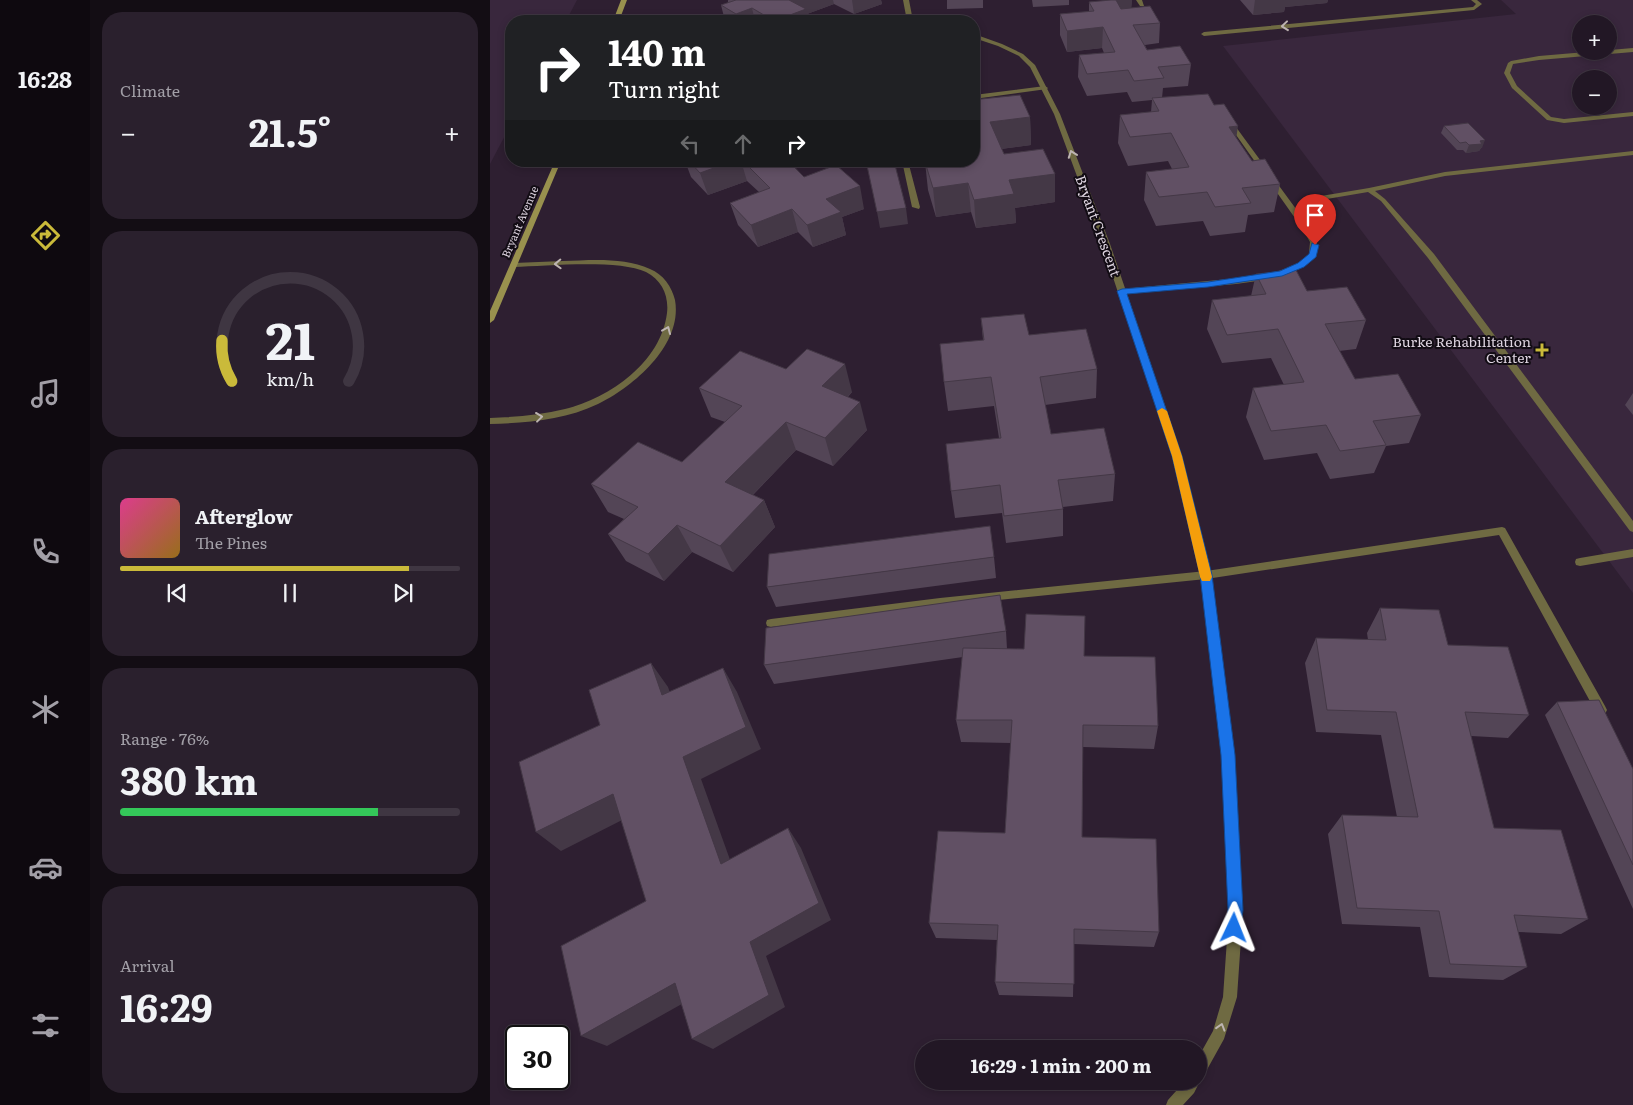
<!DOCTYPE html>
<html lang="en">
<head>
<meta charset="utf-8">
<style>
	:root { --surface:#221725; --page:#2a202d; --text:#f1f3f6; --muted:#a29fa7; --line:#3f3642; --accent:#caba3a }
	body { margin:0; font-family:Literata,serif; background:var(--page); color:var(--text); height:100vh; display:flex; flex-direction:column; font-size:19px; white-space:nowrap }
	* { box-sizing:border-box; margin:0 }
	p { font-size:16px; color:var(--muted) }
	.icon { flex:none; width:28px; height:28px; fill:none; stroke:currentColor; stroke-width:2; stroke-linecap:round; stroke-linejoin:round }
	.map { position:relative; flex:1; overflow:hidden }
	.sheet { display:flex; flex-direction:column; gap:12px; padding:12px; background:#130d14; width:400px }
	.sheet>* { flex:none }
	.banner { position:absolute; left:15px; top:15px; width:475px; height:152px; border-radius:20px; box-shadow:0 2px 8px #0003,0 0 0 1px var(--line); background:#202124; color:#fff; overflow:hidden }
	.tools { position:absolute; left:1082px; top:15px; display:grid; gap:10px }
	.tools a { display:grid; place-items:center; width:45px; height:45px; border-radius:50%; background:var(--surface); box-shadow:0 2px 8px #0003,0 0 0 1px var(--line); font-size:25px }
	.speed { position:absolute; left:15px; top:1025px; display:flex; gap:10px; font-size:25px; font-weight:700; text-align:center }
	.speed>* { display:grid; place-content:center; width:65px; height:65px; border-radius:50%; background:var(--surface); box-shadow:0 2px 8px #0003,0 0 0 1px var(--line); line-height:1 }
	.speed .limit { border:2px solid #111; border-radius:8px; background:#fff; color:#111 }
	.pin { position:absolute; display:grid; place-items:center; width:42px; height:42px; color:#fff; margin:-51px -21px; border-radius:50% 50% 50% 0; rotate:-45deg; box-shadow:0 0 5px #0007 }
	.pin .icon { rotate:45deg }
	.me { position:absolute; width:55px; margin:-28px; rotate:2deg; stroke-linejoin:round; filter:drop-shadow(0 0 4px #0008) }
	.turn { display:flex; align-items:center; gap:18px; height:105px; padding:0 20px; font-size:22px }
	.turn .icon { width:65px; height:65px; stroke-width:2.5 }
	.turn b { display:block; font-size:35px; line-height:42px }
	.lanes { display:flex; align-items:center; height:48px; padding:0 20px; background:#0003; justify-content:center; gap:25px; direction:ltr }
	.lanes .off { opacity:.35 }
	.big { font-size:38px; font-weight:700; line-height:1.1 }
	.sheet .tile { flex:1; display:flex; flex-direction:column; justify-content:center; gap:8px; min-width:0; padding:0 18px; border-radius:20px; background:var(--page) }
	.sheet .dial { align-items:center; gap:0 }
	.dial svg { height:130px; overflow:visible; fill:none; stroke:var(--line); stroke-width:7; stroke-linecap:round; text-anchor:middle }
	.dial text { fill:var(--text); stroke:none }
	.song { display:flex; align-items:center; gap:15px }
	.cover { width:60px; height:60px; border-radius:8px; background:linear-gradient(135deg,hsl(330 70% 55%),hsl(40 70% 35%)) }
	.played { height:5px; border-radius:2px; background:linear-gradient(90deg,var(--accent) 85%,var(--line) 85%) }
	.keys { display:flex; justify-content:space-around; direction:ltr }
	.heat { display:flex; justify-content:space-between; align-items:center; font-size:28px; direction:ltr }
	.charge { height:8px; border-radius:4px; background:linear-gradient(90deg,#34c759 76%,var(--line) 0) }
	.trip { position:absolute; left:425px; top:1040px; width:292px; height:50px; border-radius:25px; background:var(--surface); box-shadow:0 2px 8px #0003,0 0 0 1px var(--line); font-weight:700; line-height:50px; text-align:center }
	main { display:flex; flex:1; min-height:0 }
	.dock { display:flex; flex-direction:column; width:90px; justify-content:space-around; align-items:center; background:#0e090f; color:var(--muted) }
	.dock .icon { width:35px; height:35px }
	.dock .current { color:var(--accent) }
	.dock b { font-size:22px; color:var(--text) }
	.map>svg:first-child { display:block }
	.built { fill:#39273d; fill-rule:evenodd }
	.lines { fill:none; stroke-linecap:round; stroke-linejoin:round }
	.lane { fill:#6f6a42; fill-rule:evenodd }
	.street { fill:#6f6a42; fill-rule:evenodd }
	.secondary { fill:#99914e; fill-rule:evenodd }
	.wall { fill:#534556 }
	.shaded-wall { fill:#443846 }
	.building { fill:#615064; stroke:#443846 }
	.oneway { stroke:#bdb4b1 }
	.route { fill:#1a73e8; stroke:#114b97 }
	.slow { fill:#f59e0b }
	.poi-dot { fill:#caba3a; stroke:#120c14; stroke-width:2 }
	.labels { text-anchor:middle; stroke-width:4; stroke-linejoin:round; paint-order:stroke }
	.far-street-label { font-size:11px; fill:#ded4e0; stroke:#120c14 }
	.street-label { font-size:14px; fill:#ded4e0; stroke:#120c14 }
	.poi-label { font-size:14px; fill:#ded4e0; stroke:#120c14; text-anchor:end }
</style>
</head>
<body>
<main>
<nav class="dock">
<b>16:28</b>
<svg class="icon current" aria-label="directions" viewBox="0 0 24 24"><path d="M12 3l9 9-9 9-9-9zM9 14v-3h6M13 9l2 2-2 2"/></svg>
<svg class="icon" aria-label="music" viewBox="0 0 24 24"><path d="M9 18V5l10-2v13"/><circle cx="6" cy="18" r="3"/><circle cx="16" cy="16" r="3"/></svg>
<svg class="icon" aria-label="phone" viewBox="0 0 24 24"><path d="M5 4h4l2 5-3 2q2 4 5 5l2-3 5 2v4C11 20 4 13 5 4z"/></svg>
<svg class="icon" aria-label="climate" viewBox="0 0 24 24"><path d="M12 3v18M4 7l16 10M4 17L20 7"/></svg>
<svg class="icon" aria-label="car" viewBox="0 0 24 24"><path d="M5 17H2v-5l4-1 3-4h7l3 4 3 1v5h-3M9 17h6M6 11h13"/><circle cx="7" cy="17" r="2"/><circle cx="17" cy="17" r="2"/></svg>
<svg class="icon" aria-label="filters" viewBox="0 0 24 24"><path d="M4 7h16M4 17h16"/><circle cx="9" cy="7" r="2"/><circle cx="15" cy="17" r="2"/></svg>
</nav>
<section class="sheet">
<div class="tile"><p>Climate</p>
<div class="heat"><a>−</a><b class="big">21.5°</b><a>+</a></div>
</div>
<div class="tile dial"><svg viewBox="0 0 100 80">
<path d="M14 69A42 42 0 1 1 86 69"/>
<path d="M14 69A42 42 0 0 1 8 44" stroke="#caba3a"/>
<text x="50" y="56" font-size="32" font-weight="700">21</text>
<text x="50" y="72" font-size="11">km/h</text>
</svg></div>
<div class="tile">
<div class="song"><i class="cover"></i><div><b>Afterglow</b><p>The Pines</p></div></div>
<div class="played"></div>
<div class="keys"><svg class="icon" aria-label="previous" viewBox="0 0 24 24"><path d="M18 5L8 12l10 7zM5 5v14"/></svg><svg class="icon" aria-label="pause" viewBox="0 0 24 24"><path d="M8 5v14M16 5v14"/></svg><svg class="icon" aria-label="next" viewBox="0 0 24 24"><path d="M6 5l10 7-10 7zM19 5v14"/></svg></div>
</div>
<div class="tile"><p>Range · 76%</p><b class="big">380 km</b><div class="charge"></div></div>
<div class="tile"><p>Arrival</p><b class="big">16:29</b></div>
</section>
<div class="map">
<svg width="1143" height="1105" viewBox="0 0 1143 1105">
	<rect width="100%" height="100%" fill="#2e1f31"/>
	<path class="built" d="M0,0H87L76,21H21V124L0,164Z
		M1011,0H1143V593L733,46L1026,14ZM1091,24H1119V51H1091ZM1091,79H1119V106H1091Z"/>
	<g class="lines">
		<path class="lane" d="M413,0H419L423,21H417Z
			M646,0H652L654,6H650Z
			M981,0H987L992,4L984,10L714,36L711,34L714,32L983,7L986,4Z
			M1143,48V52L1049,60L1023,64L1020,73L1027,86L1061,117L1074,119L1143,112V116L1074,123L1057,120L1022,88L1014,73L1018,63L1021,61L1049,56Z
			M555,86L558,88L557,89L484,99V95Z
			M739,123H743L820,228C825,237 831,246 825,256C807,285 715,286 683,289C667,290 644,295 629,293V289H632L771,276L792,270L809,263L819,254L820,242L812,228L739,125Z
			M1143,151V155L955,176L885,191L895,199L944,254L1143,521V532L1140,531L938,258L891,201L878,192L831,200L828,198L831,196L879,188L955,172Z
			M412,161H418L430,207L429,209L422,207Z
			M73,261C101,260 134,257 160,269C173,274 182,287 185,300C193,345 143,387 108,404C75,420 36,423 0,424V418C25,417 51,415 75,409C120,398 171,362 177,313C179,296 172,280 156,272C129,259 55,266 24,267L20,265L24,263Z
			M1012,527L1015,528L1115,706L1117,710L1115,714L1111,715L1107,714L1009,535L716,579L450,606L281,627L277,626L276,623L277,620L281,619L450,598L716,571Z
			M1143,549V557L1090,566L1086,565L1085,562L1086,559L1090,558Z"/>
		<path class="street" d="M484,34L512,44L533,54L545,65L570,114L620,244L692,456L721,575L744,755L753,910L747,997L734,1039L714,1075L709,1077V1056L723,1031L733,997L739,910L732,755L711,575L682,456L612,244L564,114L540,67L529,56L508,46L484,38Z
			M709,1077L710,1081L704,1093L693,1105H676L678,1100L695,1081H709Z"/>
		<path class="secondary" d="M131,0H137L129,21H123Z
			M65,161H71L4,320L0,323V311Z"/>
	</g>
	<path class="wall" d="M238,0H391L392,4L364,14L344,4L317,14L319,21H235L231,5L238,3Z
		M457,0H493V8L457,9Z
		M542,0H579V5L543,7Z
		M615,0H642L641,8L670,23L669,43L655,45L657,50L701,64L698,86L673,88L672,98L724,105L762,161L790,184L784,212L758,215L755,232L720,236L713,221L666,226L654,200L656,172L682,169L678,161L638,166L628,143L630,115L661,112L662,100L642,102L637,92L597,96L588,77L589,55L614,53L612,48L577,52L570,35V14L599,12V2L615,1Z
		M750,0H838L837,3L795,7L794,12L763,15Z
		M491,99L540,117L541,145L511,149L514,154L565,174V202L525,208L526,223L486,228L481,212L446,217L438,190L435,162L484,161Z
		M954,126L992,148H991L989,151L976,153L973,150H967L951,133Z
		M195,161H318L304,166L314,177L374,209L352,217L356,235L323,247L308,232L268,247L248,225L240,203L269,192L257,181L218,195L201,177Z
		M766,274L817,291L876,320L866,349L849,351L865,379L931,415L919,443L896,446L884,473L840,479L827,453L774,460L756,417L763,388L794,385L781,358L732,363L717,329L722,300L761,296Z
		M491,318L539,335L607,369L606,398L555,405L561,434L625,474L623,501L573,507V536L516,543L512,513L465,518L461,491L509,438L504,406L458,411L454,382L493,340Z
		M296,369L362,392L358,397L377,430L343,466L306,450L263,495L274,500L285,527L243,572L202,552L174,581L136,561L118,534L134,519L118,512L101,484L192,462L235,422L221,417L209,388Z
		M1143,393V415L1135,405Z
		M504,557L506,578L286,607L277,587Z
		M890,608L958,645L1039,715L1018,738L981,736L1004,828L1098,919L1071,934L1028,932L1037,967L1013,980L939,977L930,927L852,924L838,834L852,815L907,817L891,735L826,732L815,663L826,638L878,640L877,633Z
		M516,631L517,649L594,656L668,726L664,749L593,747L592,837L669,932L664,947L584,944L583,997L509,995L505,982L507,940L446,938L439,923L515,833L521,743L471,742L466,720L473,657L284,684L274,665Z
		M1067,702L1143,769V909L1055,715Z"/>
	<path class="shaded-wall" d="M298,0H343L344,4L317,14L319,21H284Z
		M362,0H391L392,4L364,14Z
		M623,0H642L641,12L623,14Z
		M765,0H838L837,3L795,7L794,12L763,15Z
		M262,8L265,21H248L246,14Z
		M613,27L612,48L577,52V31Z
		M540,117L541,145L502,150L500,122Z
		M748,126L744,154L739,127Z
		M995,140L992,148H991L989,151L976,153L979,145L990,141Z
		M243,161H251L257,181L218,195L210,173Z
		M288,161H318L291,171Z
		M565,174V202L525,208L526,223L486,228L484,200L519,180Z
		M478,183L481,212L446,217L443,188Z
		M370,186L374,209L352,217L356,235L323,247L317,225L336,199Z
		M416,208L418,224L390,228L387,212Z
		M302,209L308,232L268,247L261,225Z
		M355,364L362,392L340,415L332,386Z
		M370,402L377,430L343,466L335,438Z
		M296,422L306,450L248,510L235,482Z
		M274,500L285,527L243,572L230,546Z
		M187,525L202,552L174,581L158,554Z
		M161,663L178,687L189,719L172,695Z
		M233,668L247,692L271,749L211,779L248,882L231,864L193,757Z
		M123,794L144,814L71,851L46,832Z
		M298,828L311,848L341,920L276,956L295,1007L223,1049L202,1039L260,942Z
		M185,983L206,996L117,1046L91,1036Z"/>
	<path class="building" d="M246,0H299L316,9L284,21L262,8L246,14L231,5Z
		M621,0H626L631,9L660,6L670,23L643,25L657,50L690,46L701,64L668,67L674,78L644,81L638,70L597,74L589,55L625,52L613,27L577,31L570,14L604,11L599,2Z
		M484,87H486L491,99L530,95L540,117L500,122L514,154L553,149L565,174L519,180L524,194L484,200L478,183L443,188L435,162L484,161Z
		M718,94L724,105L734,104L748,126L739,127L762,161L775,159L790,184L752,188L761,203L725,207L717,192L669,197L656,172L699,167L681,133L640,137L630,115L669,111L662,98Z
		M978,123L995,140L990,141L992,144L979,145L976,142L970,143L954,126Z
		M199,161H243L210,173Z
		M253,161H298L314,177L346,165L370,186L336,199L351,212L317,225L302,209L261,225L240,203L280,188Z
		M376,161H404L416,208L387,212Z
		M806,270L817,291L857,287L876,320L835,324L865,379L908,374L931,415L883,421L896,445L850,451L836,425L781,431L763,388L814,382L788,329L737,335L722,300L776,294L766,274Z
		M534,314L539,335L596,329L607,369L550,377L561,434L614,428L625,474L568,480L573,509L514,516L510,485L461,491L456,444L511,438L501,377L454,382L450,344L494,340L491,318Z
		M317,349L355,364L332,386L370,402L335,438L296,422L235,482L274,500L230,546L187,525L158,554L118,534L148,507L101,484L148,442L192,462L252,406L209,388L250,351L296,369Z
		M500,526L504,557L277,587L279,554Z
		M510,595L516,631L274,665L276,628Z
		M890,608L949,610L958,645L1018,647L1039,715L975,712L1004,828L1071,830L1098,919L1024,915L1037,967L960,964L949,911L867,908L852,815L928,817L906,712L837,710L826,638L896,640Z
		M536,614L595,616L594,656L665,657L668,726L593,725L592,837L666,839L669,932L584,929V984L505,982L508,925L439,923L448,831L515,833L522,720H466L473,648L534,649Z
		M161,663L172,695L233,668L256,727L193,757L231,864L298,828L329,903L260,942L279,995L202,1039L185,983L91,1036L71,946L156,901L123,794L46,832L29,762L110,725L99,690Z
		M1109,700L1143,769V865L1067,702Z"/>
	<defs><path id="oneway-chevron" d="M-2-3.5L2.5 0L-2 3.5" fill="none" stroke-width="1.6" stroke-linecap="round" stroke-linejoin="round" transform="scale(1.25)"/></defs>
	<g class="oneway">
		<use href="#oneway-chevron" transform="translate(795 26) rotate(174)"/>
		<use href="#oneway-chevron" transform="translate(582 154) rotate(-110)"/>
		<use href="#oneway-chevron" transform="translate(68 264) rotate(178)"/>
		<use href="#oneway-chevron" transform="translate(177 330) rotate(-67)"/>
		<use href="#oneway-chevron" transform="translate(49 417) rotate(-7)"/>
		<use href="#oneway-chevron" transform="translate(731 1027) rotate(-73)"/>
	</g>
	<path class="route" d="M822,243L829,245L826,257L814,267L792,276L718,287L637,294L692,456L722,575L745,755L753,910L750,933L744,935L739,933L737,928L738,910L731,755L710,575L682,456L627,291L632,289L718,282L790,271L808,263L819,254Z"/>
	<path class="slow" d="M672,408L677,411L692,456L722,577L720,581H712L710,577L682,456L667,411Z"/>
	<path class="poi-dot" d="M1049.5 342.5h5v5h5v5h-5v5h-5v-5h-5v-5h5z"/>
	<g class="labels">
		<g class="far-street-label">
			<text transform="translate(30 222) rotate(-67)" y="4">Bryant Avenue</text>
		</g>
		<g class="street-label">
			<text transform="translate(608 226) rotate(70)" y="5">Bryant Crescent</text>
		</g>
		<g class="poi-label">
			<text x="1041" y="347">Burke Rehabilitation<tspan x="1041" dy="16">Center</tspan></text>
		</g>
	</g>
</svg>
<div class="tools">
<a>+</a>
<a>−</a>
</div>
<div class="speed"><div class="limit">30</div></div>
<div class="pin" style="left:825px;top:245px;background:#d93025"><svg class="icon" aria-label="arrive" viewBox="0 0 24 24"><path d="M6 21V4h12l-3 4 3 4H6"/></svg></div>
<svg class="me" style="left:744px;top:928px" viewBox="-20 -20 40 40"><path d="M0-17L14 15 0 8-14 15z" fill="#1a73e8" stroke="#fff" stroke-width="4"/></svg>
<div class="trip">16:29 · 1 min · 200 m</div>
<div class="banner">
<div class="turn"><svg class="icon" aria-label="right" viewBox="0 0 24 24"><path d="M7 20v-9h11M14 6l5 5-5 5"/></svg><div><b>140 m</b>Turn right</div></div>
<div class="lanes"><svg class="icon off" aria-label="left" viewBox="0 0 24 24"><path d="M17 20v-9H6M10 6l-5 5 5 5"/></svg><svg class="icon off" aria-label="ahead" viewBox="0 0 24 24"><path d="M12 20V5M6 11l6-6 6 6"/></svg><svg class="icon" aria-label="right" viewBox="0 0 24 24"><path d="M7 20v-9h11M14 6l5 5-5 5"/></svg></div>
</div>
</div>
</main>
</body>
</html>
